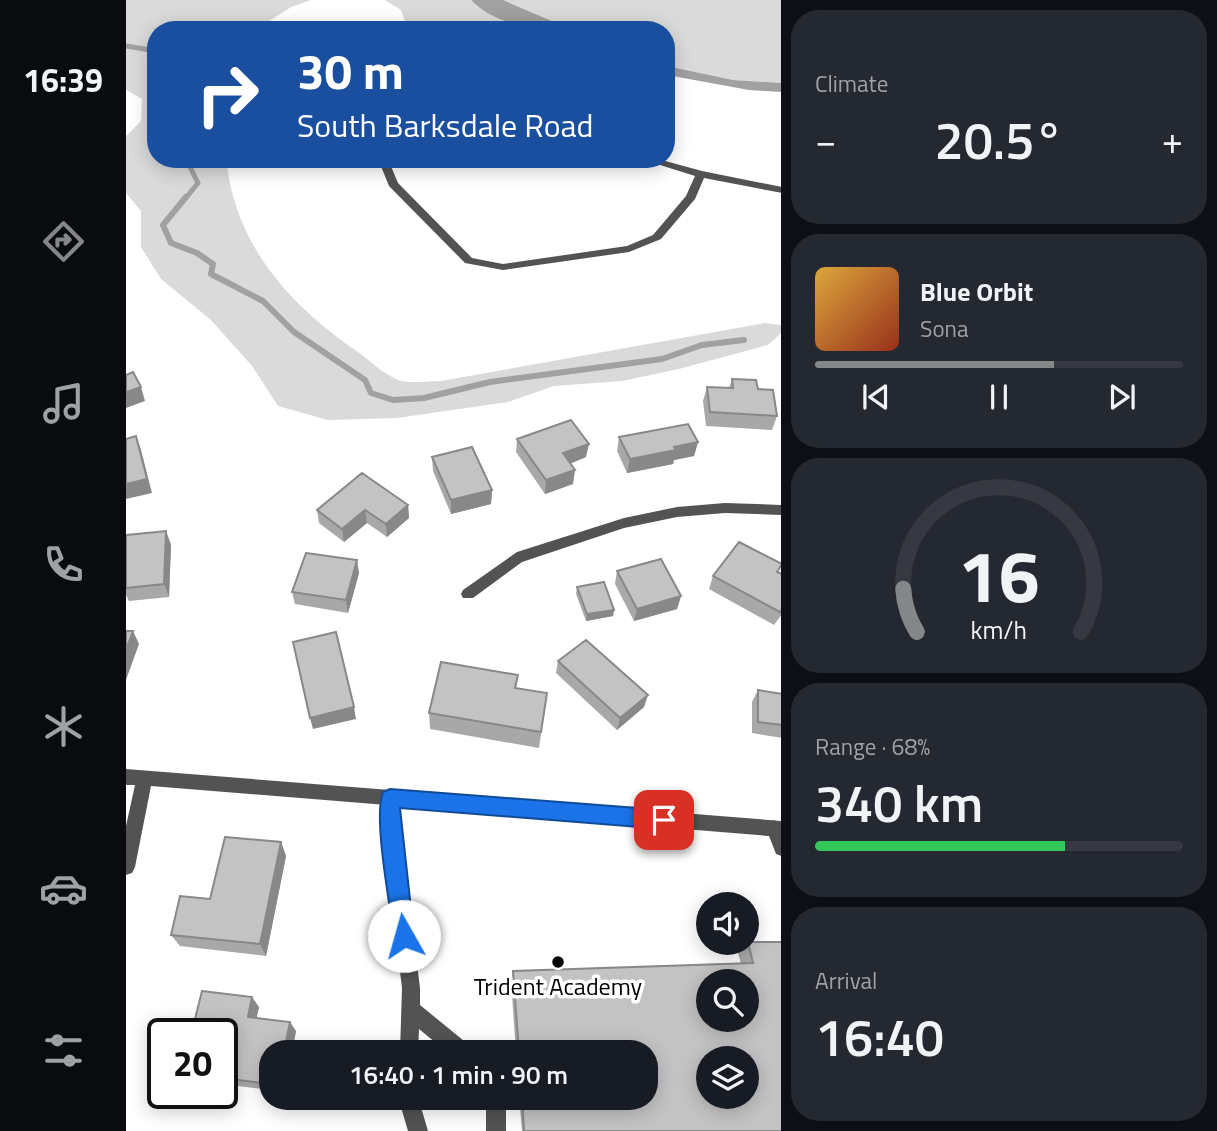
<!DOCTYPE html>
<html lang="en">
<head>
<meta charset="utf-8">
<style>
	:root { --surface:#171b24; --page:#242831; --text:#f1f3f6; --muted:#9ea1a6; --line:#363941; --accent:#858687 }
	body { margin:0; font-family:"Titillium Web",sans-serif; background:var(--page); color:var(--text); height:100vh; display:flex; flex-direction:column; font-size:26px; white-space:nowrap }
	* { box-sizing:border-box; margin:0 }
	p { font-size:23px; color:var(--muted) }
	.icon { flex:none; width:38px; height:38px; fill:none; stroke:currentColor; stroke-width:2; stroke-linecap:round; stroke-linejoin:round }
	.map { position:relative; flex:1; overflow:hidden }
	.details { display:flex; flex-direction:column; gap:10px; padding:10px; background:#0d0f14; width:436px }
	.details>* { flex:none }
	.banner { position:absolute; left:21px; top:21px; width:528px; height:147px; border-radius:28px; box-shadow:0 4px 18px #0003; background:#1a4fa0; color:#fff; overflow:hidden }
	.buttons { position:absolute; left:570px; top:892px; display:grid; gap:14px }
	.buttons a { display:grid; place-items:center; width:63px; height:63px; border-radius:50%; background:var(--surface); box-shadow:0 4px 18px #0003; font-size:35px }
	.speed { position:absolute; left:21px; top:1018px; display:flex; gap:14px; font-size:35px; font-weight:700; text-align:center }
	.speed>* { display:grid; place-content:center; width:91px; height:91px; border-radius:50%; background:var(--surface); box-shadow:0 4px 18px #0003; line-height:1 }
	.speed .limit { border:4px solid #111; border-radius:10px; background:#fff; color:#111 }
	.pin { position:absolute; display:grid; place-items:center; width:60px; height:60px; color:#fff; margin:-30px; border-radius:14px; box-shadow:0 4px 10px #0006 }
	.me { position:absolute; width:77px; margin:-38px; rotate:353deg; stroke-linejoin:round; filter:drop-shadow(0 0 5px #0008) }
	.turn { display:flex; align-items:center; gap:24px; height:147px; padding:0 35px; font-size:32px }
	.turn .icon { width:91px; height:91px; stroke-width:2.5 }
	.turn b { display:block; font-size:49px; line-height:60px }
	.big { font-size:52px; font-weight:600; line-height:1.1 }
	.details .widget { flex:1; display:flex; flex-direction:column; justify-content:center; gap:10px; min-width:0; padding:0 24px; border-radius:28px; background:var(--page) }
	.details .dial { align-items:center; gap:0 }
	.dial svg { height:182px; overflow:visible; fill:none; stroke:var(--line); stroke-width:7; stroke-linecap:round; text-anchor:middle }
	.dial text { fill:var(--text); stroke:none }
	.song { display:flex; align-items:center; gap:21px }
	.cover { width:84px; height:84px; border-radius:10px; background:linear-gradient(135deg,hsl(40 70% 55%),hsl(10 70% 35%)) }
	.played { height:7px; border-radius:4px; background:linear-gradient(90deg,var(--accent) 65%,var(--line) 65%) }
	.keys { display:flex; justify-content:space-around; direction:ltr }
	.heat { display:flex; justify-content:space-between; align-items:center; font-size:38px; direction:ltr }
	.charge { height:10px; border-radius:5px; background:linear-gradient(90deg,#34c759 68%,var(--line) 0) }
	.trip { position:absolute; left:133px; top:1040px; width:399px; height:70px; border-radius:28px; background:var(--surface); box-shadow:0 4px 18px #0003; font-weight:600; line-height:70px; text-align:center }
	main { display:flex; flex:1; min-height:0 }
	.tabs { display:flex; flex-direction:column; width:126px; justify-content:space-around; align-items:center; background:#090b0e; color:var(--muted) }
	.tabs .icon { width:49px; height:49px }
	.tabs .on { color:var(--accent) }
	.tabs b { font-size:32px; color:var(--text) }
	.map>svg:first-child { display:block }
	.green { fill:#dadada }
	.water { fill:#a1a1a1 }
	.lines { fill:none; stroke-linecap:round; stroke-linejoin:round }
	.stream-far1 { stroke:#a1a1a1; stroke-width:5 }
	.stream { stroke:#a1a1a1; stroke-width:6 }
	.lane { fill:#535353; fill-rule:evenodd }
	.street { fill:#535353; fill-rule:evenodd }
	.wall { fill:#a8a8a8 }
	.shaded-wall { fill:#888 }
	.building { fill:#c3c3c3; stroke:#888; stroke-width:2; fill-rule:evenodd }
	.route { fill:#1a73e8; stroke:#114b97; stroke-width:2 }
	.poi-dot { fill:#000; stroke:#fff; stroke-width:2.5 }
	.labels { text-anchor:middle; stroke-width:7; stroke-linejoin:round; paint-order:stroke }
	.near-poi-label { font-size:24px; fill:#000; stroke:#fff }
</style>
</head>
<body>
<main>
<nav class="tabs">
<b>16:39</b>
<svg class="icon on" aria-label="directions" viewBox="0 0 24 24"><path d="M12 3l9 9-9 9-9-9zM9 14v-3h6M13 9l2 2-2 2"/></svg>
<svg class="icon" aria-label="music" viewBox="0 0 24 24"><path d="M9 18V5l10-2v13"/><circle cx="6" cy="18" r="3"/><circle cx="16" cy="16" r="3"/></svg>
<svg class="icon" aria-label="phone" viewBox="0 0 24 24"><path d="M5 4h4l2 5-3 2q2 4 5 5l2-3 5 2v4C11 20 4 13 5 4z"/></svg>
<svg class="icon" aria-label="climate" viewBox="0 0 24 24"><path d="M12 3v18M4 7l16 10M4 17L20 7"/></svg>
<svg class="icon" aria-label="car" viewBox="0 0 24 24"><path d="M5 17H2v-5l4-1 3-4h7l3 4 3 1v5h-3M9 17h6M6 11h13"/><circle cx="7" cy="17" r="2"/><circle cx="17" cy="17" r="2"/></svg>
<svg class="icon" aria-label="filters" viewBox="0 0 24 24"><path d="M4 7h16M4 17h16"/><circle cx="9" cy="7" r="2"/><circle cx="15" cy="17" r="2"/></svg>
</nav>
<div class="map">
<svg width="656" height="1131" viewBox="0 0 656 1131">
	<rect width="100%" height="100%" fill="#fff"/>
	<path class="green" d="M0,0H185L165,7L129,30H30V159H107L101,165C111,248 166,307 232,352C244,361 258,374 272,380C283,384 303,381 315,381L639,323L655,325V333L642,345L553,369L496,381L428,386L382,402L271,418L202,420L152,406L126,366L85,320L35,279L15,247V211L0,193V136L15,121L16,99L0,90Z
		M259,0H345L379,22L407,30H282L275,10Z
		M377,0H655V83L607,80L541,66V30H447Z"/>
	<path class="water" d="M345,0H377L447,30C411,30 372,27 345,0Z
		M541,66L607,80L655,83V92L623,90L541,75Z"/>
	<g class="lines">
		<path class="stream-far1" d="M0,46L30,51
			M59,199L72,183L60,159"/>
		<path class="stream" d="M60,197L37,225L45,243L71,253L87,264L85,274L137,301L168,332L239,380L245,393L267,400L298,398L364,382L536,359L576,345L618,340"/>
		<path class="lane" d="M264,790L270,793L294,988V1005L343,1045L345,1052H321L293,1029L292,1052H274L276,988L257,833L256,798L258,793Z
			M648,820L656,825V856L650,854L640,828L642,822Z
			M272,1097H292L302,1131H282Z
			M356,1097H377L380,1104V1131H360V1106Z"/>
		<path class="street" d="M252,159H262L272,183L346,258L377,264L501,246L527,235L560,196L569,176L515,159H532L576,171L656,187V193L578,178L569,199L535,239L503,252L377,270L339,263L263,186Z
			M599,503L656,505V515L599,513L551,517L498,528L396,562L347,598H337L335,594L337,590L391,552L498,518L551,507Z
			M0,769L656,821V837L25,786L9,867L6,873L0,875V826L9,785H0Z"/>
	</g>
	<path class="wall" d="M606,379L632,389L651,416L646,430L580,426L577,401L581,387L603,388Z
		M493,437L572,442L568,456L548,460L547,464L501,473L491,451Z
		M391,439L460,457L444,464L447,484L419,494L390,452Z
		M306,457L366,490L365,504L325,514L307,471Z
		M282,505L283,518L261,537L241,523L218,542L193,523L191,510Z
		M40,531L45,545L43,597L3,601L0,595V535Z
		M491,571L555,596L551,609L508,621L489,584Z
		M233,573L222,613L169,604L166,592Z
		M652,573L656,574V614L648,625L583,589L587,576Z
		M451,587L488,610L487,616L460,621L450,594Z
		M432,661L518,707L491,730L430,673Z
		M392,675L390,688L421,693L413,748L304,729L303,713Z
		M632,690L656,694V738L626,733V702Z
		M155,842L160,856L140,956L54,946L45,935L84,899Z
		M622,942H656V1131H396L393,1097H520V1052H390L385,981L387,971L615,964L612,953Z
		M133,1007L130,1018L170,1031L166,1052H145V1090L96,1084V1034L67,1027Z"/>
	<path class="shaded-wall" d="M15,387L19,401L0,408V392Z
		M10,436L15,450L26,493L0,499V484Z
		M572,442L568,456L548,460L547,464L501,473L504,459L548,447Z
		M463,444L460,457L435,467L437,453Z
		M449,470L447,484L419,494L420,480Z
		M366,490L365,504L325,514V500Z
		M282,505L283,518L261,537L260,524Z
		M239,510L241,523L218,542L216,529Z
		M40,531L45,545L43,597L38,584Z
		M231,560L233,573L222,613L220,600Z
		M555,596L551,609L508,621L511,609Z
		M488,610L487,616L460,621L461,614Z
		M7,631L13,644L0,680V650Z
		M522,695L518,707L491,730L494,718Z
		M228,707L230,719L187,729L184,718Z
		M155,842L160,856L140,956L134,944Z
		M126,997L133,1007L129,1026L122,1017Z
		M164,1022L170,1031L166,1052H158Z"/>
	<path class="building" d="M7,372L15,387L0,392V375Z
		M606,379L630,380L632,389L647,390L651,416L584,412L581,387L607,388Z
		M445,420L463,444L437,453L449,470L420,480L391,439Z
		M562,424L572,442L548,447L550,450L504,459L493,437Z
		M10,436L21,479L0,484V439Z
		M346,447L366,490L325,500L306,457Z
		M236,473L282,505L260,524L239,510L216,529L191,510Z
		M40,531L38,584L0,588V535Z
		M613,542L656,564L651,572L656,574V610L654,612L587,576Z
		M180,553L231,560L220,600L166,592Z
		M535,559L555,596L511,609L491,571Z
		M478,582L488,610L461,614L451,587Z
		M0,631H7L0,650Z
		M210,632L228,707L184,718L167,642Z
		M460,640L522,695L494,718L432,661Z
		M315,662L392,675L389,688L421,693L415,732L303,713Z
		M632,690L656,694V725L632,722Z
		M99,837L155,842L134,944L45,935L54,896L84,899Z
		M622,942H656V1131H398L396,1097H520V1052H393L387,971L627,963ZM583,982H621V1020H583ZM583,1059H621V1097H583Z
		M76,991L126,997L122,1017L164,1022L158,1052H145V1084L96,1078V1034H44L46,1025L67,1027Z"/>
	<path class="route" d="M264,789L538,810L545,813L548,820L545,826L538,829L274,808L288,936L285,943L278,946L271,943L268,936C264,905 247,817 257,792Z"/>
	<circle class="poi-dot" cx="432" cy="962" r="7"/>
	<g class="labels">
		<g class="near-poi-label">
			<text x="432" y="995">Trident Academy</text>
		</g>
	</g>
</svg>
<div class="buttons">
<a><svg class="icon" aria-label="sound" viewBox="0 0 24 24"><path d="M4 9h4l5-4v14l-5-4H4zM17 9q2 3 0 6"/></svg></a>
<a><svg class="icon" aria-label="search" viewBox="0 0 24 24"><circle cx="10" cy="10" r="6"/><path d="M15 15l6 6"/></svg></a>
<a><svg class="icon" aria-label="layers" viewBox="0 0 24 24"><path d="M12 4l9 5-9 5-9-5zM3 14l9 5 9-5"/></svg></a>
</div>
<div class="speed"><div class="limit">20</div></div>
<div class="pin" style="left:538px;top:820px;background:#d93025"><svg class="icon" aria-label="arrive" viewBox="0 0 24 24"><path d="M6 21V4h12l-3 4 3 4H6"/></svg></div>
<svg class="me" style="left:278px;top:936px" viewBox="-20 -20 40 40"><circle r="19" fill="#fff"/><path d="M0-13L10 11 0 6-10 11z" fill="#1a73e8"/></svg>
<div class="trip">16:40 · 1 min · 90 m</div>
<div class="banner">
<div class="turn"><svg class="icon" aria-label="right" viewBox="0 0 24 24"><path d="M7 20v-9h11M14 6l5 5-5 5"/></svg><div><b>30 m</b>South Barksdale Road</div></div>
</div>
</div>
<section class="details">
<div class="widget"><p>Climate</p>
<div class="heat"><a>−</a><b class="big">20.5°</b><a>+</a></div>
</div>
<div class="widget">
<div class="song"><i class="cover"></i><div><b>Blue Orbit</b><p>Sona</p></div></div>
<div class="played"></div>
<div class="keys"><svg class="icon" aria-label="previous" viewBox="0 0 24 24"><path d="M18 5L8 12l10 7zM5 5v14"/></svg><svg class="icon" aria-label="pause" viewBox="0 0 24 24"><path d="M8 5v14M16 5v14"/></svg><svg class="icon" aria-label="next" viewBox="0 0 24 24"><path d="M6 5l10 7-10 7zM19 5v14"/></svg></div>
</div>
<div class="widget dial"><svg viewBox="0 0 100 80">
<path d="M14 69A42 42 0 1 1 86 69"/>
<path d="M14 69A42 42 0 0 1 8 50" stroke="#858687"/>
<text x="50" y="56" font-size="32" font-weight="700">16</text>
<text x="50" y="72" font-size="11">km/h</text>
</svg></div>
<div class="widget"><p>Range · 68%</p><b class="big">340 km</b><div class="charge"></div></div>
<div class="widget"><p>Arrival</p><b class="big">16:40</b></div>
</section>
</main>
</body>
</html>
